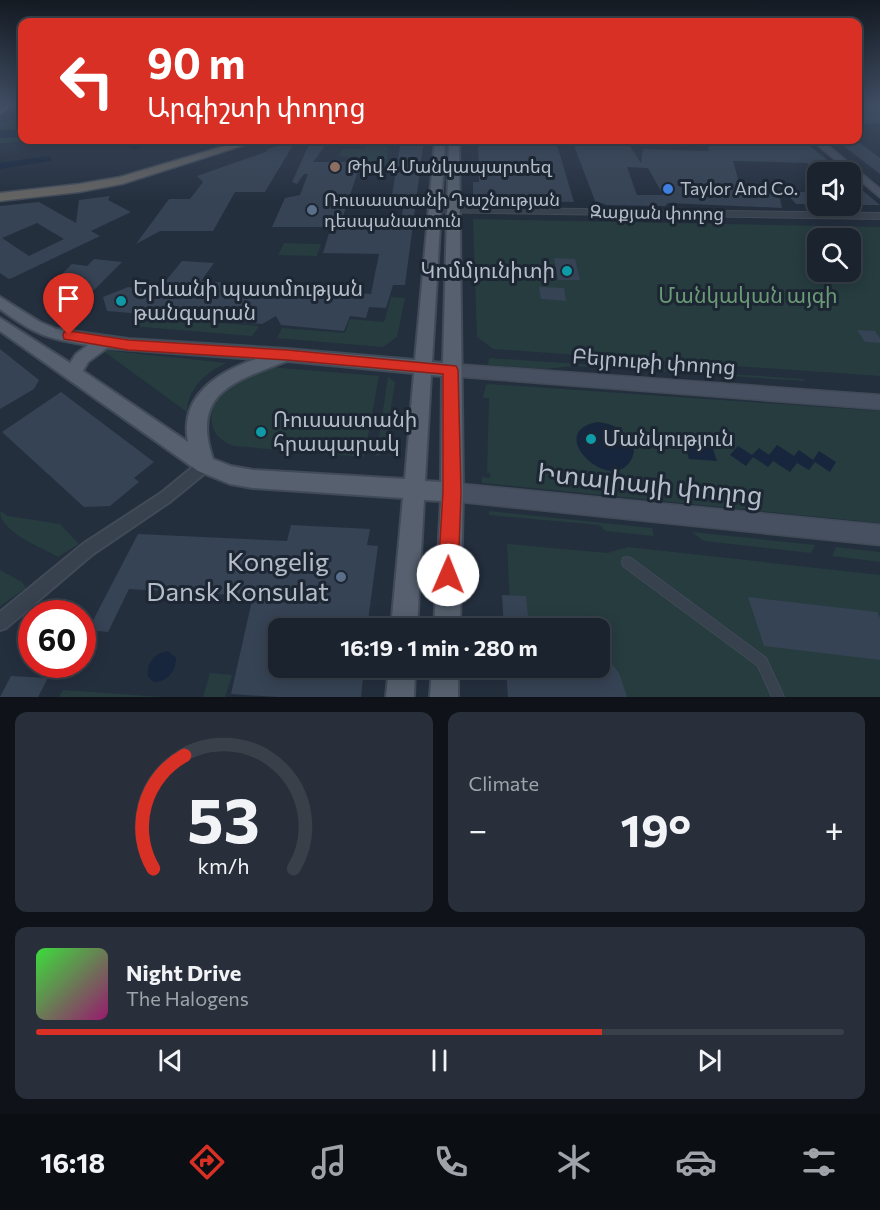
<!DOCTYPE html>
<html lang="en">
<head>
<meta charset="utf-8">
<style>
	:root { --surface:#1b232e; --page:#282f3a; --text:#f1f3f6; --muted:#a0a4aa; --line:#39404a; --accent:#d93025 }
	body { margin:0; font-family:Commissioner,"Noto Sans Armenian",sans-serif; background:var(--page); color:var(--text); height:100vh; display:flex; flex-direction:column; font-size:22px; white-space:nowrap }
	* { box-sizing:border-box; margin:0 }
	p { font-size:20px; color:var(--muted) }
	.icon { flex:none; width:33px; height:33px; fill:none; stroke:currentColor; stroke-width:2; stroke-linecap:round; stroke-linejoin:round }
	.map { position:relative; height:697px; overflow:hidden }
	.panel { display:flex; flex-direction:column; gap:15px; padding:15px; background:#0f1319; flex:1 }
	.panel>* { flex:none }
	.banner { position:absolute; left:18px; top:18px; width:844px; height:126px; border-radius:12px; box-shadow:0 3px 15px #0003,0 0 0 2px var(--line); background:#d93025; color:#fff; overflow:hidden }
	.fabs { position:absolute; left:807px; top:162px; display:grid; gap:12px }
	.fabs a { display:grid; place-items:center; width:54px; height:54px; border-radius:12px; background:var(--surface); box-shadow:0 3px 15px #0003,0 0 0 2px var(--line); font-size:30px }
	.speed { position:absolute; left:18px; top:600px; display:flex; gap:12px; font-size:30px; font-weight:700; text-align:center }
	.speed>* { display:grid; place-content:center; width:78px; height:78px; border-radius:50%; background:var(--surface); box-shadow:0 3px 15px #0003,0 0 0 2px var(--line); line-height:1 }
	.speed .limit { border:9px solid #d22; background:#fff; color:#111 }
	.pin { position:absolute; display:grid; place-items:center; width:51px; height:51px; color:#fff; margin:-62px -26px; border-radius:50% 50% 50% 0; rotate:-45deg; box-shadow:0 0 6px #0007 }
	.pin .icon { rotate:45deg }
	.me { position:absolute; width:66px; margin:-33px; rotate:1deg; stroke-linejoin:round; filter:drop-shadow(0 0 4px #0008) }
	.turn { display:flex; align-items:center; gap:21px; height:126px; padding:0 30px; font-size:27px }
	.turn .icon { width:78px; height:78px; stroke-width:2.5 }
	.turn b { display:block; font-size:42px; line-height:51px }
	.big { font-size:45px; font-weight:700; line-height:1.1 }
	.panel .widget { flex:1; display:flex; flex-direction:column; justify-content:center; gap:9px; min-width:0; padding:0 21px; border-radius:12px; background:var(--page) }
	.panel .dial { align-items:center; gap:0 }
	.dial svg { height:156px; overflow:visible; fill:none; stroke:var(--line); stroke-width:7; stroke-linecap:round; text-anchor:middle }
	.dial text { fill:var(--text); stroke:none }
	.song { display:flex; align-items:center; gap:18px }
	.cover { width:72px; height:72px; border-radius:9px; background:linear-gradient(135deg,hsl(120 70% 55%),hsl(320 70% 35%)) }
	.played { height:6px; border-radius:3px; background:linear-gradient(90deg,var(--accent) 70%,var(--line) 70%) }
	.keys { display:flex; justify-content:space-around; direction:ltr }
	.heat { display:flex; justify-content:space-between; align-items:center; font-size:33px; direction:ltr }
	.panel .tiles { flex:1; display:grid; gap:15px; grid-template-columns:1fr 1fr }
	.widget:last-child { grid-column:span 2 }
	.trip { position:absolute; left:268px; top:618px; width:342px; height:60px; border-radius:12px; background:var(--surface); box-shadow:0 3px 15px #0003,0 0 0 2px var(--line); font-weight:700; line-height:60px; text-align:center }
	.menu { display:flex; height:96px; justify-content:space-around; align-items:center; background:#0b0e12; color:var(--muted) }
	.menu .icon { width:42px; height:42px }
	.menu .selected { color:var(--accent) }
	.menu b { font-size:27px; color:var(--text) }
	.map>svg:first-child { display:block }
	.green { fill:#263c3f; fill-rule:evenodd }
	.water { fill:#17263c }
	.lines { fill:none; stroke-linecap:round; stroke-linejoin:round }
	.canal { fill:#17263c; fill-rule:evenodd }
	.river { fill:#17263c; fill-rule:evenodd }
	.building { fill:#364354; fill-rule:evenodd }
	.pedestrian-casing { stroke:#414a57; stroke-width:2 }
	.minor-casing { stroke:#414a57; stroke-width:4 }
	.tertiary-casing { stroke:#414a57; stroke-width:2 }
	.secondary-casing { stroke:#414a57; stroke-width:3 }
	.primary-casing { stroke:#414a57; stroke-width:4 }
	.trunk-casing { stroke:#434c59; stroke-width:3 }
	.pedestrian { fill:#38414e; fill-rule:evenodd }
	.minor { fill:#38414e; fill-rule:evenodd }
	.tertiary { fill:#38414e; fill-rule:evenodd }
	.secondary { fill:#465061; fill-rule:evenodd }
	.primary { fill:#56606e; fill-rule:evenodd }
	.trunk { fill:#656462; fill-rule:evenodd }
	.route { fill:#d93025; stroke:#8d1f18; stroke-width:1.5 }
	.education-dot { fill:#8d6e63; stroke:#1d2633; stroke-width:2 }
	.shop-dot { fill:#3f7fe0; stroke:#1d2633; stroke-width:2 }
	.service-dot { fill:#5c6f8a; stroke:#1d2633; stroke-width:2 }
	.culture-dot { fill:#0f9aa8; stroke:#1d2633; stroke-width:2 }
	.labels { text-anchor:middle; stroke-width:6; stroke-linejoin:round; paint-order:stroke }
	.far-poi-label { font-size:18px; fill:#b4bcc9; stroke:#1d2633; text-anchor:start }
	.far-street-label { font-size:18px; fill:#b4bcc9; stroke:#1d2633 }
	.poi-label { font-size:21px; fill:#b4bcc9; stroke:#1d2633; text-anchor:start }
	.park-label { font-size:21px; fill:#6b9a76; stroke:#1d2633 }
	.street-label { font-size:21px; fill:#b4bcc9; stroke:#1d2633 }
	.near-street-label { font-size:26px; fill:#b4bcc9; stroke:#1d2633 }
	.near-poi-label { font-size:26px; fill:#b4bcc9; stroke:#1d2633; text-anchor:end }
</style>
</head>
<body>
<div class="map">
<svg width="880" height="697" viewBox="0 0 880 697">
	<rect width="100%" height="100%" fill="#242f3e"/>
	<path class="green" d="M22,120V140H49L0,143V122Z
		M389,144L385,174H362L365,158L339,156L342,149H364L366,146Z
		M473,219L880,227V376L493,349L477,337ZM818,238H850V272H818Z
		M284,243L321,244L317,256L278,255Z
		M391,297L405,298L397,337L383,347L277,338L282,328L345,333L350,319L384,322Z
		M138,316L259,326L252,336L131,326Z
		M102,350L227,363C207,371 187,389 187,412Z
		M489,358L804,379L805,381L573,366L545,369L488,365Z
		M270,367L379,376L364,457L234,446C201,435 208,400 230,382C239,374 258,371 270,367Z
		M388,377L395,382L384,453L376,457Z
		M489,384L880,411V523L482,483V477L490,478V473H487L489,398H483L486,385Z
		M0,511L8,516L60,524L79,544L58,557C41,547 0,532 0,511Z
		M489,511L652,528L654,536L606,531L599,525L489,515Z
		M692,532L815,545L811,553L704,541Z
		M507,544L607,553L628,547L880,575V697H515L514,668H600V628H511Z
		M836,547L880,552V562L832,556Z
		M0,570L22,582L26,588L0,606Z
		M210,673L232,675L225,697H203Z
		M63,690L162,697H59Z"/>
	<path class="water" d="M597,422C616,424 630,432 634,452C621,504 539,433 597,422Z
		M684,441L711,443L717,461L689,459Z
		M777,445L794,456L799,450L813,460L819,451L836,462L830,472L815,462L809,470L797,463L790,472L773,461L768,467L753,457L746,466L730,455L738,446L752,455L759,448L769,455Z
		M168,651L176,658C176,672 167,682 153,682L148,677C146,663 154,653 168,651Z"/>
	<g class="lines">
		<path class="canal" d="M158,140H171L133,149L129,147Z
			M48,156L51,157V161L0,169V163Z"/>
		<path class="river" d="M22,129V137L0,138V130Z"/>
	</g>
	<path class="building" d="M858,105H880V123L858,124Z
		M293,140H296L265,192H235L213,231H160L136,244L169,199H190L203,182L197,176L268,151L265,150Z
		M311,140H329L313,162H361L341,222L386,223L401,222L404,201H391L401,140H424L405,285H393L386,308L369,307L366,318L350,316L344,331L281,325L276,316L262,324L107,311L103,297L128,287L145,289L150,300L182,261L214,263L201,281L371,294L379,254L323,253L331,227H272L285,198L300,195L308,174H304L297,184L292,182Z
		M478,140H495L496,143L557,145L574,202L473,200V182H479Z
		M572,140H626L641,163L643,149L708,151L710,140L790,142L788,140H803L842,172H817L807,163L733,161L742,193L779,194L782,208L668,203L665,206L607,205L595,201ZM627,167L648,168L663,195H637Z
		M836,140H856L880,158V174Z
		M850,180L880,205H850Z
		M785,192H818V204H796Z
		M110,196L108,200L131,212L91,231L100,236L12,278L9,279L0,273V206L39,202L76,223L79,200ZM37,223L64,239L29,256L2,238Z
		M554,258L575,259L580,280H558Z
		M94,259L122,262L86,298L66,296L52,284L72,264L87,266Z
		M539,287L564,288L566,301L541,299Z
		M857,330L875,331L880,338V343L865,342Z
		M0,349L39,380L34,389L0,409Z
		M61,392L154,462L134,478L139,482L110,506L84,507L2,432Z
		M291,525L370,529L367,545L378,546L367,628H279V668H364L361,697H277L231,694L253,596L129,589L108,632L88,630L138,534L287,541Z
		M502,595L526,596L528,616L569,617L570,628H504Z
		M748,597L877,612L880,618V660L764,646Z
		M600,649L619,673L627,697H508L506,668H600Z
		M11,676L48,678L38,697H0Z"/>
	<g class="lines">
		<defs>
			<path id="pedestrian" d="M627,557L631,558L766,658L784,697H772L758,666L623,566L622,562L623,558Z"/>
			<path id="minor" d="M205,459L210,461L211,465L210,469L171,501L93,554L6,628L0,630V612L83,544L161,493L200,461Z"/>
			<path id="tertiary" d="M434,207L880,213V219L431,212V208Z"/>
			<path id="secondary" d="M812,140H821L880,189V197Z
				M451,364L880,395V409L451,376L445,374L443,370L445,366Z
				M452,483L880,525V545L452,501L445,498L442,492L445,486Z"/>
			<path id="primary" d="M435,140H445L432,362L443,363L449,140H459L463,492L460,628H434L441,501L424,500L417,628H391L403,498L253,488L230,484L198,471L0,331V318L70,363L76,354L88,345C47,339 34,334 0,309V297L40,322L56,329L128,339L287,349L415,360ZM107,348L256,359C218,372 179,396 188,442L83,371L88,362ZM287,361L414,373L405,479L253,470L231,466L213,459C190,392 236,381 287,361ZM431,375L442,376L441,482L425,481Z
				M389,668H415L414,697H386Z
				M432,668H458V697H430Z"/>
			<path id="trunk" d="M2,105H12L0,114Z
				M245,140H260L122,184L79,192L0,201V193L79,184L120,177Z"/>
		</defs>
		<use href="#pedestrian" class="pedestrian-casing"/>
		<use href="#minor" class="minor-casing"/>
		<use href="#tertiary" class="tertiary-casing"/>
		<use href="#secondary" class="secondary-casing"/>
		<use href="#primary" class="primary-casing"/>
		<use href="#trunk" class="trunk-casing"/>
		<use href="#pedestrian" class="pedestrian"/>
		<use href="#minor" class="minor"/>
		<use href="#tertiary" class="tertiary"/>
		<use href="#secondary" class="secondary"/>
		<use href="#primary" class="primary"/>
		<use href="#trunk" class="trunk"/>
	</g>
	<linearGradient id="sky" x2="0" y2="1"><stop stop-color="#141a22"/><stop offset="0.52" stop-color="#3f4d63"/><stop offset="1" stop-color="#3f4d63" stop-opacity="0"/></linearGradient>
	<rect width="880" height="202" fill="url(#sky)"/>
	<path class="route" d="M69,331L128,340L287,350L456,366L458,370L461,492L458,575L455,582L448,585L441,582L438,575L443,492V374L287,360L128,350L64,339L63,335L64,332Z"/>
	<circle class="education-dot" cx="335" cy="167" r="6"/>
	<circle class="shop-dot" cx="668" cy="189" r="6"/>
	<g class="service-dot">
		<circle cx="312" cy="210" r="6"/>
		<circle cx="341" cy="577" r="6"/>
	</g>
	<g class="culture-dot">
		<circle cx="567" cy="271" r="6"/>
		<circle cx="121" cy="301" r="6"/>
		<circle cx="261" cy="432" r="6"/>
		<circle cx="591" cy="439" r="6"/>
	</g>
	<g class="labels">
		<g class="far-poi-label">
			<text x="347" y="173">Թիվ 4 Մանկապարտեզ</text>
			<text x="680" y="195">Taylor And Co.</text>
			<text x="324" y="206">Ռուսաստանի Դաշնության<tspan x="324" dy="21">դեսպանատուն</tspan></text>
		</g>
		<g class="far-street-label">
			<text transform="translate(657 213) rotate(1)" y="6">Զաքյան փողոց</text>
		</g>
		<g class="poi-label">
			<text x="555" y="278" text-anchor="end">Կոմմյունիտի</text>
			<text x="133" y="296">Երևանի պատմության<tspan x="133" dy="24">թանգարան</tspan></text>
			<text x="273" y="427">Ռուսաստանի<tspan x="273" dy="24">հրապարակ</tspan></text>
			<text x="603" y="446">Մանկություն</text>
		</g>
		<g class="park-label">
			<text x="748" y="303">Մանկական այգի</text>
		</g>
		<g class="street-label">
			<text transform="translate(654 362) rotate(4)" y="7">Բեյրութի փողոց</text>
		</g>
		<g class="near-street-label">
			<text transform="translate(650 484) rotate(6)" y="9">Իտալիայի փողոց</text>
		</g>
		<g class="near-poi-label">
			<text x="329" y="571">Kongelig<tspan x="329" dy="30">Dansk Konsulat</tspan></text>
		</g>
	</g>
</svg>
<div class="fabs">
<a><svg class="icon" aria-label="sound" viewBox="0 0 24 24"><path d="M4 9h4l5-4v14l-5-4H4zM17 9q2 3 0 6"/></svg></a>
<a><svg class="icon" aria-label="search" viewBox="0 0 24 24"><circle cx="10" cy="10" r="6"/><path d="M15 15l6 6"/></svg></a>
</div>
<div class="speed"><div class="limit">60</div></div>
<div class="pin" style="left:69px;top:335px;background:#d93025"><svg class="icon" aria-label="arrive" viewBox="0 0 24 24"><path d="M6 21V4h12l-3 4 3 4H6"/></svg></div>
<svg class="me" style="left:448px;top:575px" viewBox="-20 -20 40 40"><circle r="19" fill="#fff"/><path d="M0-13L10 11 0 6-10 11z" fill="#d93025"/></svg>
<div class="trip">16:19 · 1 min · 280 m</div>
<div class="banner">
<div class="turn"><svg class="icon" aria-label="left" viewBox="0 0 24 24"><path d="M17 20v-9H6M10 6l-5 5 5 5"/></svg><div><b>90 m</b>Արգիշտի փողոց</div></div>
</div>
</div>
<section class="panel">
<div class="tiles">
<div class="widget dial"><svg viewBox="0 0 100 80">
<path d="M14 69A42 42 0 1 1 86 69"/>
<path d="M14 69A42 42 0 0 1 30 11" stroke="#d93025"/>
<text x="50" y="56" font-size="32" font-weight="700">53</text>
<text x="50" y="72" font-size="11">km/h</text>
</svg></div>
<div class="widget"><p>Climate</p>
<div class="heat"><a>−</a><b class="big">19°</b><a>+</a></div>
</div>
<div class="widget">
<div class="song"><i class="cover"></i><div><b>Night Drive</b><p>The Halogens</p></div></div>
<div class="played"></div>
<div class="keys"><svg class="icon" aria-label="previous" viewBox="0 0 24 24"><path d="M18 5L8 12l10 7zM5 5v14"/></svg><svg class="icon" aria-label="pause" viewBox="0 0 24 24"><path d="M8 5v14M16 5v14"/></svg><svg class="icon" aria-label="next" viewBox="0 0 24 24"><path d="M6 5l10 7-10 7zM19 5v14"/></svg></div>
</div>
</div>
</section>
<nav class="menu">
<b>16:18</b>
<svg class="icon selected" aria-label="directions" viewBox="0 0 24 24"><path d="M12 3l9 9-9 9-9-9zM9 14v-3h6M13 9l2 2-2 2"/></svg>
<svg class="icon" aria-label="music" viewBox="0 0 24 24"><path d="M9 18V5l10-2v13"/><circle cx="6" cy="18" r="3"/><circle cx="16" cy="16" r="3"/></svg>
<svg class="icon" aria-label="phone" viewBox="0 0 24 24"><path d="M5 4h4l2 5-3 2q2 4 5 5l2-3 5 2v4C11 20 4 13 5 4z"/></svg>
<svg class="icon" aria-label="climate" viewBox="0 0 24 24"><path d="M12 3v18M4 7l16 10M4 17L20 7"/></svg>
<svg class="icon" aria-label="car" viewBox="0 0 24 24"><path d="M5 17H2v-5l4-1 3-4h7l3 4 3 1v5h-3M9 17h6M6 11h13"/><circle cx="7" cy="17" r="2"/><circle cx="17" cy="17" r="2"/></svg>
<svg class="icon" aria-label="filters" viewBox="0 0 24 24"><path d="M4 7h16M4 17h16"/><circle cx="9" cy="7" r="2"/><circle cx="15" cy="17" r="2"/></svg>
</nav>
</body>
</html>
